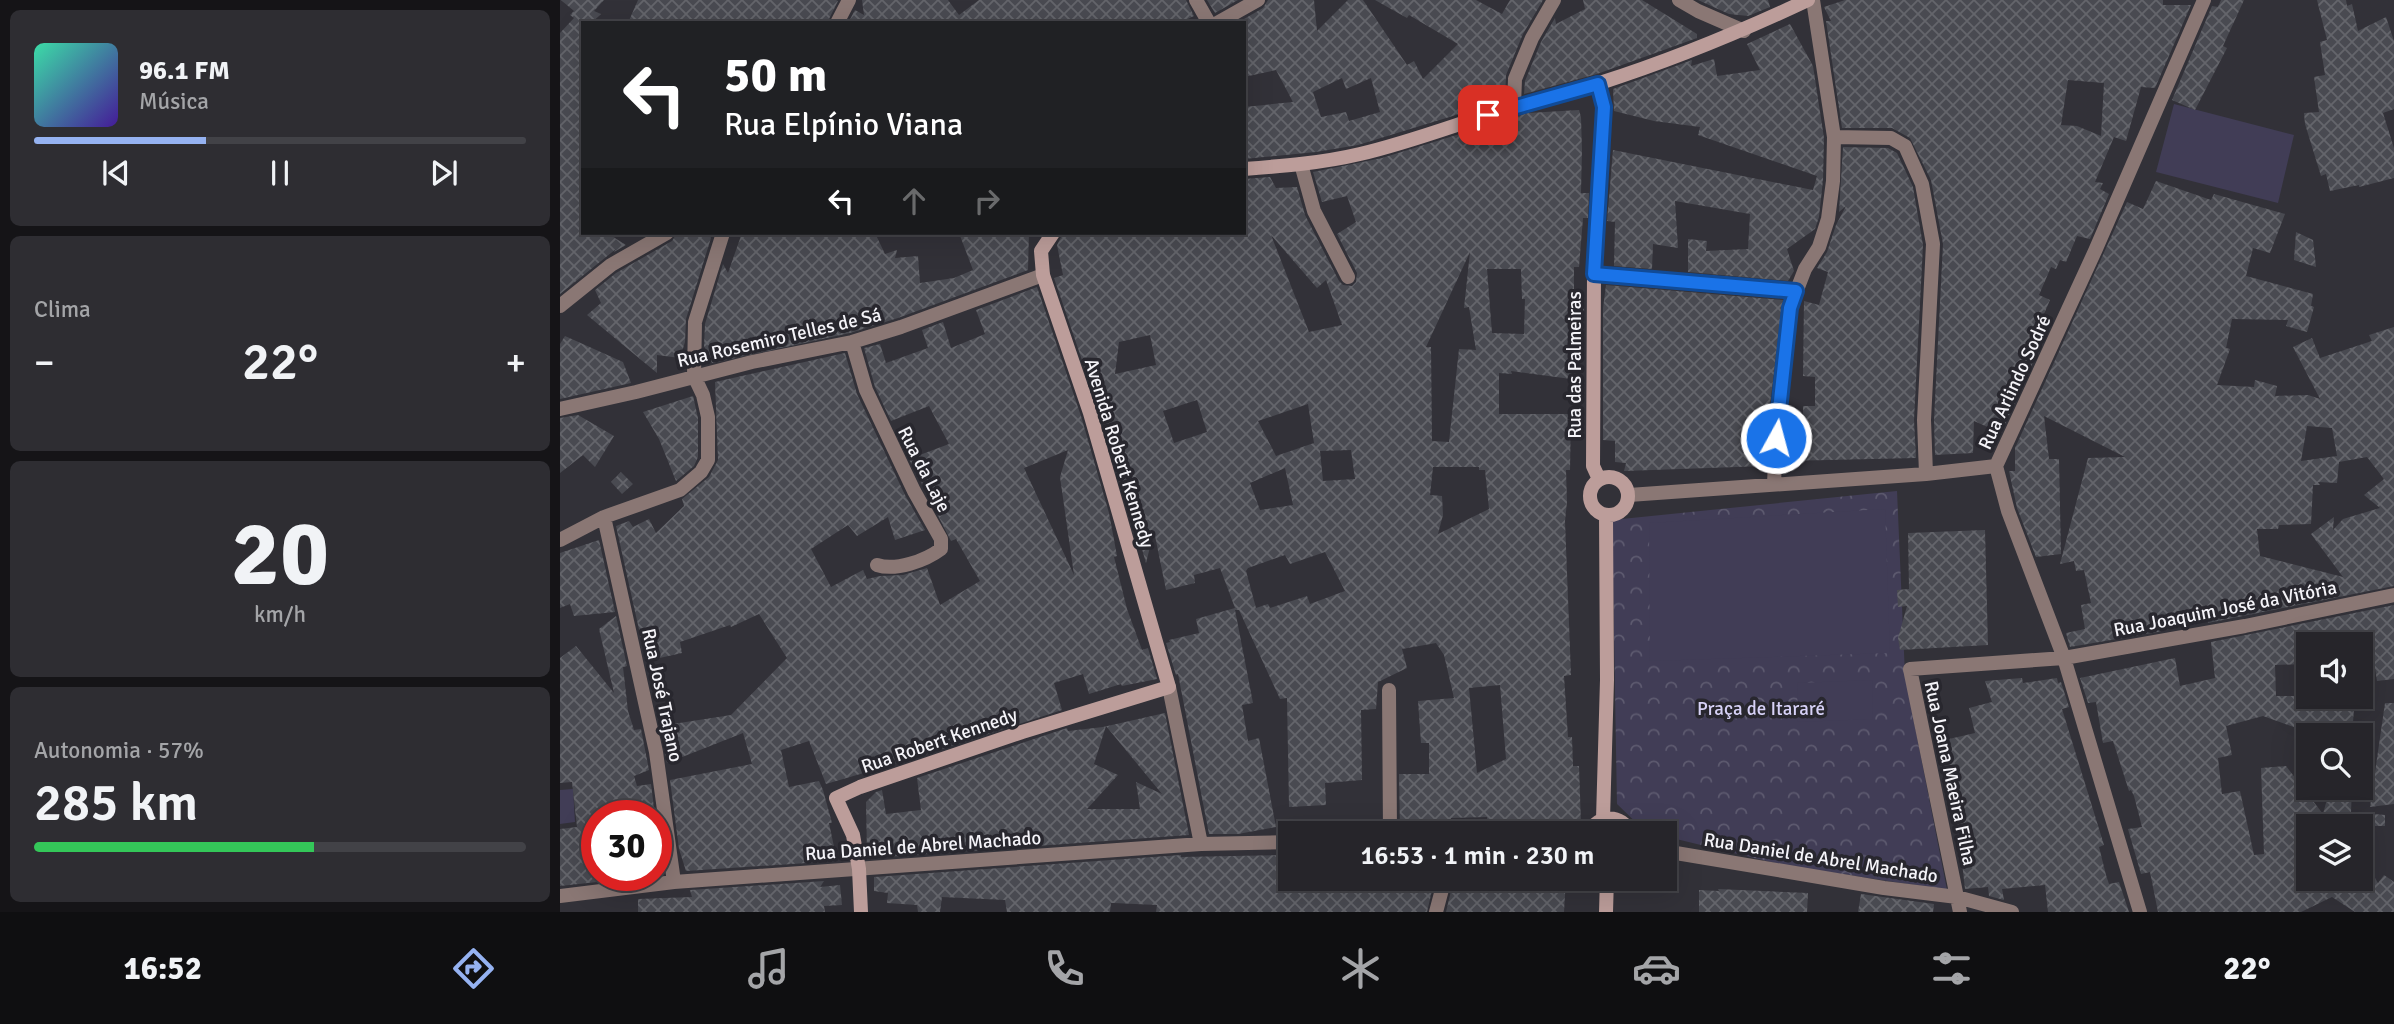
<!DOCTYPE html>
<html lang="pt">
<head>
<meta charset="utf-8">
<style>
	:root { --surface:#26252a; --page:#2e2d32; --text:#f1f3f6; --muted:#a4a5a8; --line:#424247; --accent:#95b2f1 }
	body { margin:0; font-family:Signika,sans-serif; background:var(--page); color:var(--text); height:100vh; display:flex; flex-direction:column; font-size:26px; white-space:nowrap }
	* { box-sizing:border-box; margin:0 }
	p { font-size:23px; color:var(--muted) }
	.icon { flex:none; width:38px; height:38px; fill:none; stroke:currentColor; stroke-width:2; stroke-linecap:round; stroke-linejoin:round }
	.map { position:relative; flex:1; overflow:hidden }
	.drawer { display:flex; flex-direction:column; gap:10px; padding:10px; background:#151417; width:560px }
	.drawer>* { flex:none }
	.hud { position:absolute; left:21px; top:21px; width:665px; height:214px; border-radius:0px; box-shadow:0 7px 28px #0002,0 0 0 2px var(--line); background:#202124; color:#fff; overflow:hidden }
	.tools { position:absolute; left:1736px; top:632px; display:grid; gap:14px }
	.tools a { display:grid; place-items:center; width:77px; height:77px; border-radius:0px; background:var(--surface); box-shadow:0 7px 28px #0002,0 0 0 2px var(--line); font-size:35px }
	.speed { position:absolute; left:21px; top:800px; display:flex; gap:14px; font-size:35px; font-weight:700; text-align:center }
	.speed>* { display:grid; place-content:center; width:91px; height:91px; border-radius:50%; background:var(--surface); box-shadow:0 7px 28px #0002,0 0 0 2px var(--line); line-height:1 }
	.speed .limit { border:10px solid #d22; background:#fff; color:#111 }
	.pin { position:absolute; display:grid; place-items:center; width:60px; height:60px; color:#fff; margin:-30px; border-radius:14px; box-shadow:0 4px 10px #0006 }
	.me { position:absolute; width:77px; margin:-38px; rotate:7deg; stroke-linejoin:round; filter:drop-shadow(0 0 5px #0008) }
	.turn { display:flex; align-items:center; gap:24px; height:147px; padding:0 28px; font-size:32px }
	.turn .icon { width:91px; height:91px; stroke-width:2.5 }
	.turn b { display:block; font-size:49px; line-height:60px }
	.lanes { display:flex; align-items:center; height:66px; padding:0 28px; background:#0003; justify-content:center; gap:35px; direction:ltr }
	.lanes .off { opacity:.35 }
	.big { font-size:52px; font-weight:600; line-height:1.1 }
	.drawer .tile { flex:1; display:flex; flex-direction:column; justify-content:center; gap:10px; min-width:0; padding:0 24px; border-radius:10px; background:var(--page) }
	.drawer .dial { align-items:center; gap:0 }
	.dial b { font-size:91px; line-height:1 }
	.song { display:flex; align-items:center; gap:21px }
	.cover { width:84px; height:84px; border-radius:10px; background:linear-gradient(135deg,hsl(160 70% 55%),hsl(260 70% 35%)) }
	.played { height:7px; border-radius:4px; background:linear-gradient(90deg,var(--accent) 35%,var(--line) 35%) }
	.keys { display:flex; justify-content:space-around; direction:ltr }
	.heat { display:flex; justify-content:space-between; align-items:center; font-size:38px; direction:ltr }
	.charge { height:10px; border-radius:5px; background:linear-gradient(90deg,#34c759 57%,var(--line) 0) }
	.trip { position:absolute; left:718px; top:821px; width:399px; height:70px; border-radius:0px; background:var(--surface); box-shadow:0 7px 28px #0002,0 0 0 2px var(--line); font-weight:600; line-height:70px; text-align:center }
	.menu { display:flex; height:112px; justify-content:space-around; align-items:center; background:#0f0f11; color:var(--muted) }
	.menu .icon { width:49px; height:49px }
	.menu .current { color:var(--accent) }
	.menu b { font-size:32px; color:var(--text) }
	main { display:flex; flex:1; min-height:0 }
	.map>svg:first-child { display:block }
	.park { fill:url(#park-crowns) }
	.pitch { fill:#413d56 }
	.building { fill:url(#building-cross-hatch); fill-rule:evenodd }
	.lines { fill:none; stroke-linecap:round; stroke-linejoin:round }
	.street { stroke:#8a7774; stroke-width:14 }
	.secondary { stroke:#bc9d9a; stroke-width:14 }
	.route-casing { stroke:#114b97; stroke-width:18 }
	.route { stroke:#1a73e8; stroke-width:12 }
	.labels { text-anchor:middle; stroke-width:7; stroke-linejoin:round; paint-order:stroke }
	.street-label { font-size:19px; fill:#f5f4f9; stroke:#28272e }
	.park-label { font-size:19px; fill:#d7d2f7; stroke:#28272e }
</style>
</head>
<body>
<main>
<section class="drawer">
<div class="tile">
<div class="song"><i class="cover"></i><div><b>96.1 FM</b><p>Música</p></div></div>
<div class="played"></div>
<div class="keys"><svg class="icon" aria-label="previous" viewBox="0 0 24 24"><path d="M18 5L8 12l10 7zM5 5v14"/></svg><svg class="icon" aria-label="pause" viewBox="0 0 24 24"><path d="M8 5v14M16 5v14"/></svg><svg class="icon" aria-label="next" viewBox="0 0 24 24"><path d="M6 5l10 7-10 7zM19 5v14"/></svg></div>
</div>
<div class="tile"><p>Clima</p>
<div class="heat"><a>−</a><b class="big">22°</b><a>+</a></div>
</div>
<div class="tile dial"><b>20</b><p>km/h</p></div>
<div class="tile"><p>Autonomia · 57%</p><b class="big">285 km</b><div class="charge"></div></div>
</section>
<div class="map">
<svg width="1834" height="912" viewBox="0 0 1834 912">
	<defs>
		<pattern id="park-crowns" width="20" height="18" patternUnits="userSpaceOnUse" patternTransform="scale(1.75)"><rect width="20" height="18" fill="#413d56"/><path d="M2 6a3 3 0 1 1 6 0M12 15a3 3 0 1 1 6 0" fill="none" stroke="#5d5a6f"/></pattern>
		<pattern id="building-cross-hatch" width="8" height="8" patternUnits="userSpaceOnUse" patternTransform="scale(1.75)"><rect width="8" height="8" fill="#494a51"/><path d="M0 0l8 8M0 8l8-8" fill="none" stroke="#64656b"/></pattern>
	</defs>
	<rect width="100%" height="100%" fill="#323138"/>
	<path class="park" d="M1337,491L1345,676L1387,890L1223,865L1104,836V833L1086,832L1057,804L1052,520Z"/>
	<path class="pitch" d="M1614,104L1734,135L1718,203L1596,172Z
		M1325,509L1330,653L1090,661L1089,523Z
		M1312,680L1313,719L1238,722L1237,683Z
		M13,789L15,822L0,824V790Z"/>
	<path class="building" d="M1,0H44L34,11L41,14L31,23H23V233H47L66,245L54,252L56,249L0,294V33L14,18L10,15L14,11Z
		M78,0H276L278,1L267,23H68Z
		M302,0H388L399,15L419,0H626L634,16L619,23H549L547,19L528,23H288L295,10L304,15Z
		M647,0H678L655,13Z
		M708,0H754L757,31L788,0H803L847,65L854,61L863,79L898,44L849,15L847,18L815,0H916L942,14L950,0H983L963,34L946,75L945,100L798,145L756,152L684,159V107L733,102L716,70L684,77V19L703,8ZM782,78L786,89L811,78L820,112L789,121L786,112L761,117L753,92Z
		M1023,0H1082L1137,34V38L1037,74L964,94L965,81L981,42L995,18L996,24L1025,9Z
		M1138,0H1208L1210,7L1188,16L1169,14Z
		M1285,0H1603V5H1631L1595,88L1581,87L1566,141L1554,137L1535,182L1543,183L1540,189L1549,194L1530,239L1517,236L1506,262L1500,260L1496,269L1491,267L1479,295L1490,300L1466,356L1474,360L1441,433L1414,421L1413,453L1375,455L1374,420L1383,244L1371,180L1350,138L1332,128H1282L1266,21H1271L1264,7ZM1508,80L1544,83L1541,136L1517,126L1501,125Z
		M1661,0H1684L1663,46L1667,48L1635,110L1612,100L1652,6L1658,7Z
		M1757,0H1786L1787,6L1792,4L1798,31L1826,17L1834,41V109L1823,113L1834,148V178L1799,187V185L1770,191L1766,174L1761,176L1745,124L1744,113L1759,112L1754,77L1765,75L1760,42L1767,40Z
		M1230,24L1253,66L1264,138L1263,180L1259,217L1255,229L1227,249L1234,271L1228,281L1128,272V239L1147,241L1146,251L1188,249L1190,214L1115,201L1118,248L1093,244L1092,269L1054,266L1055,222L1047,221L1053,150L1253,190L1257,176L1138,135L1140,127L1094,121L1054,111L1053,89L1132,60L1131,66L1154,59L1157,76L1200,70L1187,44Z
		M1019,110L1021,117L1022,150L1021,193H1029L1028,218H1023L1019,267H1014V308H1024V334H1014L1011,379L951,371L952,374L939,373V414H1011L1010,470H1006L1007,502L1005,521L1011,675L1004,676L1008,737H1012L1013,766H1019L1021,824L928,826L927,817L891,818V825L867,824L865,831H840L839,774H869V743H861L858,701L894,698L884,655L876,643L842,649L847,668L818,682L816,709L801,710L802,780L765,783L766,805L729,807L727,698L720,699L679,610H675L693,703L682,705L688,741L699,738L716,827L678,834H649L618,674L616,675L606,643L610,642L609,640L639,633L636,619L675,608L660,568L634,575L635,583L606,590L594,531L586,563L566,493L563,494L539,410L494,278L503,275L497,245L503,233H684V179L710,177L716,188L737,187L745,215L779,281L783,285L792,286L796,282L797,273L777,234L796,222L787,196L762,202L753,172L822,158L968,113ZM711,235L757,288L766,280L782,325L749,332ZM910,252L904,308L909,307L916,350L899,349L889,442L872,441L871,347H866ZM927,269H961L962,299H965L964,334L932,333ZM590,335L596,365L555,374L559,342ZM637,400L647,432L614,443L603,411ZM748,404L754,443L716,456L698,421ZM791,450L795,479L763,481L760,451ZM873,467H919V470H925L929,509L878,534L883,515L882,496L870,495ZM725,468L733,505L700,510L690,483ZM765,552L785,591L750,604L747,596L710,608L708,604L696,608L686,571L688,568L725,555L730,564ZM940,685L946,759L917,773L909,688Z
		M1283,147L1328,148L1337,153L1353,187L1363,245L1354,420L1356,458L1225,461L1227,428L1243,427V406H1255V377L1243,376L1244,301L1259,305L1268,272L1257,268L1267,252L1276,225L1286,206L1279,212Z
		M1596,181L1651,200L1654,194L1725,214L1710,253L1693,248L1686,276L1753,294L1751,306L1754,307L1747,332L1726,326L1728,320L1672,319L1666,348L1670,349L1657,385L1694,387L1695,380L1717,386L1715,396L1748,395L1760,399L1733,347L1752,338L1760,358L1812,341L1809,335L1834,327V586L1648,623V617L1598,632L1510,647L1506,633L1525,629L1521,605L1531,603L1524,570L1516,571L1514,561L1500,564L1528,458L1565,457L1484,416L1489,459H1499L1501,554L1476,557L1457,508L1449,471H1455V448L1567,202L1583,209ZM1747,426L1772,428L1777,456L1741,461ZM1807,457L1824,479L1804,495L1820,508L1783,519L1773,530L1774,517L1751,534L1783,577L1700,556L1697,529H1718L1719,525L1751,524L1753,485H1760L1758,482L1777,483L1779,462Z
		M1736,232L1753,240L1756,267L1734,260Z
		M117,233H149L151,238L126,319L125,342L120,358L97,355V373L27,315L41,303L35,290L56,273L112,241Z
		M182,233H315L325,254L337,250L335,258L358,256L360,283L394,278L413,270L399,233H469L468,270L338,318L290,333L152,363L144,346L145,324L163,264L168,273Z
		M1046,285L1223,300L1206,437L1205,466L1064,471L1066,463L1055,462V441L1043,440V308Z
		M477,287L521,416L549,513L557,556L554,557L567,609L582,650L588,648L597,679L562,686L561,684L529,694L523,674L494,683L502,710L355,758L266,784L249,741L221,750L229,787L259,781L263,790L272,823H269L277,861L126,871L119,849L110,780L192,764L183,733L107,763L100,726L171,715L227,658L199,614L171,627L170,625L120,642L122,653L86,661L56,526L69,521L73,527L89,519L96,533L124,506L122,499L149,477L158,460L155,382L285,353L297,394L345,495L365,530L335,540L328,517L297,536L288,525L251,549L271,587L303,570L307,579L320,576L343,575L367,568L380,605L420,581L396,539L391,541L349,459L389,444L369,406L331,421L315,387L304,348L320,344L326,363L368,348L362,330L383,322L391,348L425,334L416,310ZM508,450L500,477L514,575L464,468Z
		M5,336L63,362L71,383L0,399V344Z
		M133,396L138,418V457L134,466L116,481L99,439L83,412Z
		M18,415L54,436L35,467L23,455L0,473V418Z
		M61,472L73,484L62,494L51,482Z
		M1425,530L1428,645L1340,650L1338,638L1347,606L1338,607L1337,590L1349,589L1348,533Z
		M39,540L55,612L14,616L10,604L0,608V553Z
		M1834,605V679L1817,681L1814,662L1801,659V644H1748V654H1745V664L1715,665L1716,696H1795L1792,735H1742V730L1703,716L1666,726L1672,755L1658,758L1662,794L1680,791L1694,855L1704,854L1701,768L1726,766L1763,814L1770,788H1792L1791,812L1825,815V826H1748V878H1801V855L1818,883L1824,875L1834,882V912H1795L1772,897L1741,912H1598L1590,872L1581,874L1568,829L1582,827L1574,796L1571,790L1569,791L1553,741L1543,743L1536,702L1528,703L1520,678L1615,658L1620,686L1655,678L1651,642Z
		M56,616L67,666L63,667L68,711L74,730L81,729L89,770L74,776L77,786L91,784L95,816H37V882L0,886V829L17,827L12,782L0,783V658L16,646L54,693L39,629Z
		M1462,678L1463,683L1497,678L1498,683L1501,682L1509,707L1502,709L1544,845L1539,847L1546,875L1549,884L1559,882L1569,912H1488L1485,885L1442,889L1444,900L1429,896L1428,887L1405,889L1394,792L1387,794L1376,742L1415,733L1409,708L1432,702L1425,681Z
		M1825,703H1834V804L1810,807Z
		M605,713L629,835L313,858L307,853L306,802L316,792L322,790L326,814L361,810L357,778L507,728L508,731L543,727ZM546,726L602,794L576,782L580,809H527L558,775L534,764Z
		M621,855V857L730,855V878H875L867,912H596L597,905L554,903H551L550,912H447L445,900L382,897L380,912H358L357,905L327,903L328,893L314,891V877Z
		M894,878H1006L1004,912H886Z
		M264,881L260,887L280,885L282,905L264,906L265,912H78V899L132,897L130,890Z
		M1158,889L1248,893L1247,912H1139V890L1159,891Z
		M1301,894L1374,904L1373,912H1298Z"/>
	<g class="lines">
		<path class="street" d="M636,0L649,23
			M1119,0L1138,11L1184,31
			M277,23L289,0
			M657,23L698,0
			M954,106L955,79L972,38L994,0
			M1274,137L1331,138L1345,146L1362,184L1373,244L1364,420L1366,474
			M741,164L754,211L788,277
			M1034,274L1236,291
			M0,306L51,265L107,233
			M292,342L306,390L354,491L381,539V549C365,561 336,571 317,565
			M0,409L76,392L192,362L292,342L341,327L483,275
			M1214,484L1216,438L1230,308L1245,269L1259,247L1268,219L1273,181L1274,137L1253,0
			M1069,495L1366,474L1436,466
			M44,517L96,752L114,882
			M0,540L44,517L120,490L141,472L148,460V417L143,395L134,376L135,322L163,233
			M609,687L641,844
			M829,690L830,833
			M1104,851L1324,888L1397,897L1452,912
			M0,896L114,882L641,844L730,842
			M876,912L885,878
			M1400,912L1350,669L1504,658L1685,626L1834,595
			M1580,912L1504,658L1448,511L1436,466L1535,251L1644,0"/>
		<path class="secondary" d="M1038,84L1044,107L1034,274L1033,466L1039,479
			M684,169C723,166 762,163 800,154C852,142 902,122 953,107C982,98 1012,92 1040,83C1112,60 1180,32 1248,0
			M1030 496a19 19 0 1 1 38 0a19 19 0 1 1-38 0Z
			M1043,819L1047,680L1046,516
			M1029,833C1039,813 1061,814 1071,833
			M301,912L299,869L293,835L276,798L300,787L462,732L609,687L530,413L483,275L481,251L493,233
			M1046,912L1047,878"/>
	</g>
	<g class="lines">
		<defs>
			<path id="route" d="M928,115L1038,84L1044,107L1034,274L1236,291L1230,308L1216,438"/>
		</defs>
		<use href="#route" class="route-casing"/>
		<use href="#route" class="route"/>
	</g>
	<g class="labels">
		<g class="street-label">
			<text transform="translate(219 337) rotate(-13)" y="7">Rua Rosemiro Telles de Sá</text>
			<text transform="translate(1014 365) rotate(-90)" y="7">Rua das Palmeiras</text>
			<text transform="translate(1454 382) rotate(-65)" y="7">Rua Arlindo Sodré</text>
			<text transform="translate(560 453) rotate(73)" y="7">Avenida Robert Kennedy</text>
			<text transform="translate(365 469) rotate(63)" y="7">Rua da Laje</text>
			<text transform="translate(1665 608) rotate(-11)" y="7">Rua Joaquim José da Vitória</text>
			<text transform="translate(103 695) rotate(78)" y="7">Rua José Trajano</text>
			<text transform="translate(379 740) rotate(-19)" y="7">Rua Robert Kennedy</text>
			<text transform="translate(1391 773) rotate(78)" y="7">Rua Joana Maeira Filha</text>
			<text transform="translate(363 845) rotate(-4)" y="7">Rua Daniel de Abrel Machado</text>
			<text transform="translate(1261 857) rotate(9)" y="7">Rua Daniel de Abrel Machado</text>
		</g>
		<g class="park-label">
			<text x="1201" y="715">Praça de Itararé</text>
		</g>
	</g>
</svg>
<div class="tools">
<a><svg class="icon" aria-label="sound" viewBox="0 0 24 24"><path d="M4 9h4l5-4v14l-5-4H4zM17 9q2 3 0 6"/></svg></a>
<a><svg class="icon" aria-label="search" viewBox="0 0 24 24"><circle cx="10" cy="10" r="6"/><path d="M15 15l6 6"/></svg></a>
<a><svg class="icon" aria-label="layers" viewBox="0 0 24 24"><path d="M12 4l9 5-9 5-9-5zM3 14l9 5 9-5"/></svg></a>
</div>
<div class="speed"><div class="limit">30</div></div>
<div class="pin" style="left:928px;top:115px;background:#d93025"><svg class="icon" aria-label="arrive" viewBox="0 0 24 24"><path d="M6 21V4h12l-3 4 3 4H6"/></svg></div>
<svg class="me" style="left:1216px;top:438px" viewBox="-20 -20 40 40"><circle r="17" fill="#1a73e8" stroke="#fff" stroke-width="3"/><path d="M0-11L8 9 0 5-8 9z" fill="#fff"/></svg>
<div class="trip">16:53 · 1 min · 230 m</div>
<div class="hud">
<div class="turn"><svg class="icon" aria-label="left" viewBox="0 0 24 24"><path d="M17 20v-9H6M10 6l-5 5 5 5"/></svg><div><b>50 m</b>Rua Elpínio Viana</div></div>
<div class="lanes"><svg class="icon" aria-label="left" viewBox="0 0 24 24"><path d="M17 20v-9H6M10 6l-5 5 5 5"/></svg><svg class="icon off" aria-label="ahead" viewBox="0 0 24 24"><path d="M12 20V5M6 11l6-6 6 6"/></svg><svg class="icon off" aria-label="right" viewBox="0 0 24 24"><path d="M7 20v-9h11M14 6l5 5-5 5"/></svg></div>
</div>
</div>
</main>
<nav class="menu">
<b>16:52</b>
<svg class="icon current" aria-label="directions" viewBox="0 0 24 24"><path d="M12 3l9 9-9 9-9-9zM9 14v-3h6M13 9l2 2-2 2"/></svg>
<svg class="icon" aria-label="music" viewBox="0 0 24 24"><path d="M9 18V5l10-2v13"/><circle cx="6" cy="18" r="3"/><circle cx="16" cy="16" r="3"/></svg>
<svg class="icon" aria-label="phone" viewBox="0 0 24 24"><path d="M5 4h4l2 5-3 2q2 4 5 5l2-3 5 2v4C11 20 4 13 5 4z"/></svg>
<svg class="icon" aria-label="climate" viewBox="0 0 24 24"><path d="M12 3v18M4 7l16 10M4 17L20 7"/></svg>
<svg class="icon" aria-label="car" viewBox="0 0 24 24"><path d="M5 17H2v-5l4-1 3-4h7l3 4 3 1v5h-3M9 17h6M6 11h13"/><circle cx="7" cy="17" r="2"/><circle cx="17" cy="17" r="2"/></svg>
<svg class="icon" aria-label="filters" viewBox="0 0 24 24"><path d="M4 7h16M4 17h16"/><circle cx="9" cy="7" r="2"/><circle cx="15" cy="17" r="2"/></svg>
<b>22°</b>
</nav>
</body>
</html>
